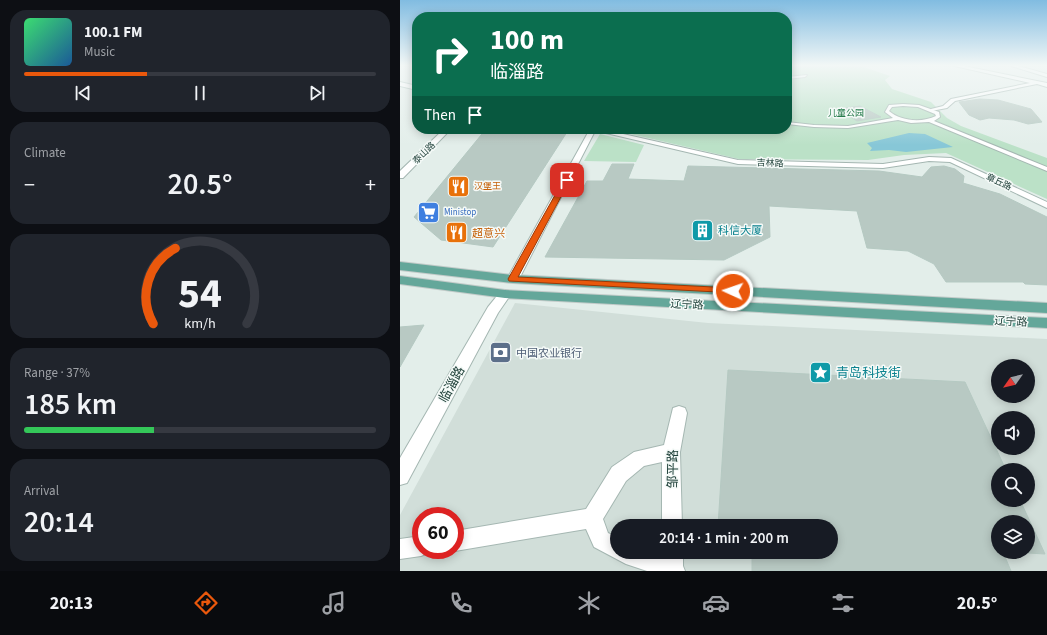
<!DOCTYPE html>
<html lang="en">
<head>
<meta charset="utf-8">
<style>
	:root { --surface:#171b24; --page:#20242c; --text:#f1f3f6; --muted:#9ea1a6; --line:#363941; --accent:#ea580c }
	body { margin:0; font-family:"Source Sans 3","Noto Sans SC",sans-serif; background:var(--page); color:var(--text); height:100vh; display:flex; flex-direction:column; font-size:15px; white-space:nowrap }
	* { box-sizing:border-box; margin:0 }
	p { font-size:13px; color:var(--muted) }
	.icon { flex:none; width:22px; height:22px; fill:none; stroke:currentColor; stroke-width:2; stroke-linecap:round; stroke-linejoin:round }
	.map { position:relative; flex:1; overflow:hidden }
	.sheet { display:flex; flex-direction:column; gap:10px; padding:10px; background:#0d0f14; width:400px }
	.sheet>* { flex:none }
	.guide { position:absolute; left:12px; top:12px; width:380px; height:122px; border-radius:16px; box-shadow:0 2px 10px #0003; background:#0b6e4f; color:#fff; overflow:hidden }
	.needle { width:26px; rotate:236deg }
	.controls { position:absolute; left:591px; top:359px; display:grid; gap:8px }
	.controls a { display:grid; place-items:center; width:44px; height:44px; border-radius:50%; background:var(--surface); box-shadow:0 2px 10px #0003; font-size:20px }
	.speed { position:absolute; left:12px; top:507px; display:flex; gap:8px; font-size:20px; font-weight:700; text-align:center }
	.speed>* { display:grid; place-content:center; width:52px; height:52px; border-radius:50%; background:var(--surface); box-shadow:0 2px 10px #0003; line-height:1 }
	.speed .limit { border:6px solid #d22; background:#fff; color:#111 }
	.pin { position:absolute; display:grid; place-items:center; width:34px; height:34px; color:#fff; margin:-17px; border-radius:8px; box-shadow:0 2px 6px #0006 }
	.me { position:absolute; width:44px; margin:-22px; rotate:273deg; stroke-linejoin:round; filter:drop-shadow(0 0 3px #0008) }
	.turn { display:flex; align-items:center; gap:14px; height:84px; padding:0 12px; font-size:18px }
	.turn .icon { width:52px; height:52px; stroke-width:2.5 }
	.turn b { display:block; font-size:28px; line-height:34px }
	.then { display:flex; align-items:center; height:38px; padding:0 12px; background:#0003; gap:8px; font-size:15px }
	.big { font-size:30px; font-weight:600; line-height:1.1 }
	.sheet .card { flex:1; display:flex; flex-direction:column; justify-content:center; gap:6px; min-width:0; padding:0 14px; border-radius:16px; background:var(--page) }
	.sheet .dial { align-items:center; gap:0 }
	.dial svg { height:104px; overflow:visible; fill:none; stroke:var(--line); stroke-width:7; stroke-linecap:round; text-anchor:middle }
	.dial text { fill:var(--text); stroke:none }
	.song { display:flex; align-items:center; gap:12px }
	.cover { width:48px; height:48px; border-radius:6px; background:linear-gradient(135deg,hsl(140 70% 55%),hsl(210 70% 35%)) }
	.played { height:4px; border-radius:2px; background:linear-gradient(90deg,var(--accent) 35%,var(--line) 35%) }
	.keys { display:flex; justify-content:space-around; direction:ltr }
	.heat { display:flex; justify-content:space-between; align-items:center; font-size:22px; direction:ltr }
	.charge { height:6px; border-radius:3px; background:linear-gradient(90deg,#34c759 37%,var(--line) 0) }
	.trip { position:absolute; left:210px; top:519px; width:228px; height:40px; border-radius:20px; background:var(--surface); box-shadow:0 2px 10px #0003; font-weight:600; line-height:40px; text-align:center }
	.tabs { display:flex; height:64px; justify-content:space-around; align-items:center; background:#090b0e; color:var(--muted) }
	.tabs .icon { width:28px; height:28px }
	.tabs .current { color:var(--accent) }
	.tabs b { font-size:18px; color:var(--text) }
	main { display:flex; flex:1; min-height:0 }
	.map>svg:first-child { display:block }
	.built { fill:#d1ded9; fill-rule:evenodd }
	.green { fill:#bbe1c7 }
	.water { fill:#87c7d7 }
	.building { fill:#b8c9c3; stroke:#b5c9c2 }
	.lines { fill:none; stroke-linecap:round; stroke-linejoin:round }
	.pedestrian-casing { stroke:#a5b7b2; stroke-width:2 }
	.minor-casing { stroke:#a5b7b2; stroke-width:2 }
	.tertiary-casing { stroke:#a5b7b2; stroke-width:2 }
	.secondary-casing { stroke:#a1bbb3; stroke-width:2 }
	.primary-casing { stroke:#c1cac8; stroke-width:2 }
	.pedestrian { fill:#fff; fill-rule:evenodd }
	.minor { fill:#fff; fill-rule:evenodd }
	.tertiary { fill:#fff; fill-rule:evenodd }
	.secondary { fill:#fff; fill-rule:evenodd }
	.primary { fill:#64a79a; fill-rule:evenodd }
	.route { fill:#ea580c; stroke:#983908 }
	.labels { text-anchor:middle; stroke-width:3; stroke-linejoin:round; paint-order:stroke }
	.far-park-label { font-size:9px; fill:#287c4d; stroke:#f5faf8 }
	.far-street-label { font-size:9px; fill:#21423b; stroke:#f5faf8 }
	.far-food-label { font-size:9px; fill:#c56008; stroke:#f5faf8; text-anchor:start }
	.far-shop-label { font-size:9px; fill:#366cbe; stroke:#f5faf8; text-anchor:start }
	.culture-label { font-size:11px; fill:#0d838f; stroke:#f5faf8; text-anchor:start }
	.food-label { font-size:11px; fill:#c56008; stroke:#f5faf8; text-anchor:start }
	.street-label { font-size:11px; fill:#21423b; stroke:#f5faf8 }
	.service-label { font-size:11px; fill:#4e5e75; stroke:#f5faf8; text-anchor:start }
	.near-culture-label { font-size:13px; fill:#0d838f; stroke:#f5faf8; text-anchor:start }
	.near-street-label { font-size:13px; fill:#21423b; stroke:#f5faf8 }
</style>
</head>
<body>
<main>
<section class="sheet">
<div class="card">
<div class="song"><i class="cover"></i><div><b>100.1 FM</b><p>Music</p></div></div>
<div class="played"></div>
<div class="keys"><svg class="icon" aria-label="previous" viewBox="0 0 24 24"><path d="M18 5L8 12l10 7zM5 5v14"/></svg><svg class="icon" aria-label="pause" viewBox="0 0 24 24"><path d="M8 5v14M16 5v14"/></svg><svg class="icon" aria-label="next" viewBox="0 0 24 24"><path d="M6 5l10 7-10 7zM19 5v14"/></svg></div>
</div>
<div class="card"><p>Climate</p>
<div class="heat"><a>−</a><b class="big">20.5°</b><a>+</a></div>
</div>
<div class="card dial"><svg viewBox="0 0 100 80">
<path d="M14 69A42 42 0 1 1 86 69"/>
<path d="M14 69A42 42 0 0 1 31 11" stroke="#ea580c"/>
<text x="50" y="56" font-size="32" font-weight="700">54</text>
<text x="50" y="72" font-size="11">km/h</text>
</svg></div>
<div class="card"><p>Range · 37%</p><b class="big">185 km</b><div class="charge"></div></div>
<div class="card"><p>Arrival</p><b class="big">20:14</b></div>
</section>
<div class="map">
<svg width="647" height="571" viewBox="0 0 647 571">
	<rect width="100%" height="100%" fill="#e3eeea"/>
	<path class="built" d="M115,303L308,323L647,339V571H0V515ZM598,366H628V396H598ZM598,418H628V448H598ZM598,470H628V500H598ZM21,516H55V550H21ZM598,522H628V552H598ZM217,526H431V552H217Z"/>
	<path class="green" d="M387,65H458L490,76L485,80L492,89L531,102L547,118L561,126L647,158V199L546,153L504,155L468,160L339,159L209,129H387Z
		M200,134L244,145L236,162L184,161Z"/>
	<path class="water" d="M509,133L525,134L553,147L506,152L489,150L470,151L472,148L467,143Z"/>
	<path class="building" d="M580,99L598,100L631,109L642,122L628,124L614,120L589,118L580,120L569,115L559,102Z
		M460,106L481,117L457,121L438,109Z
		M86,129H169L93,247L41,240L14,217Z
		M212,164H234L228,179L284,181L288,166L479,171L522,177L531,167L544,166L555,169L564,176L563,183L600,194L647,217V285L625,284L623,282H546L534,264L508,251L467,248L457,211L369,206L370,237L324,260L145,257L187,181H203Z
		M24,325L0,367V327Z
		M328,370L565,382L606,470H598V500H620L645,554L628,553V522H598V552H603L611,571H352V552H431V526H318Z"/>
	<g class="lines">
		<defs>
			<path id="pedestrian" d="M503,104L519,105L539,112L540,117L534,121L647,167V171L529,122L511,123L498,120L448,128L414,127L387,124V122L414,125L448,126L493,118L485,112L489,105ZM503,106L518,107L535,114L536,116C522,123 500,121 489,111L492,107Z"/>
			<path id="minor" d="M550,65H559L647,83V87L637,84L555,101L547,108L531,111V109L543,106L551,99L630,83Z
				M407,75L405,77L387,79V77Z
				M44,129H51L3,178H0V171Z
				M190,129H196L119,279L117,282H109L107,279Z
				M105,290L109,291L111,294L98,313L7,483L0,485V458L88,307L101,291Z
				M279,406L285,408L287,413L280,452L282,526H262V462L244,466L226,481L203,519L208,533L217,537V552H283V566L285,571H247L226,564L194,547L186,529L55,551L52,550H55V531L186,509L212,467L234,452L264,445L273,408Z
				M21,536V550H30L28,553L21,556L0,559V539Z"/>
			<path id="tertiary" d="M608,65H615L647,74V77Z
				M189,129H201L338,160L483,164L529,157L551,158L647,202V208L550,162L529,161L483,168L338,164Z"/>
			<path id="secondary" d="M0,82L17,86V90L0,86Z"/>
			<path id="primary" d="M0,262L113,275L647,303V313L113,283L0,270Z
				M0,276L105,290L647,318V328L105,298L0,284Z"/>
		</defs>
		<use href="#pedestrian" class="pedestrian-casing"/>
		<use href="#minor" class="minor-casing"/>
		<use href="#tertiary" class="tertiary-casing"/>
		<use href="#secondary" class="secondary-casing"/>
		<use href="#primary" class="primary-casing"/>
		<use href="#pedestrian" class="pedestrian"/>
		<use href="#minor" class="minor"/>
		<use href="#tertiary" class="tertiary"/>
		<use href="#secondary" class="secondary"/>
		<use href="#primary" class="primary"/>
	</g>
	<linearGradient id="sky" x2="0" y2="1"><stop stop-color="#81bce1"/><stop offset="0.45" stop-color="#f2f7f6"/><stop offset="1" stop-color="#f2f7f6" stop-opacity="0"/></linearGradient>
	<rect width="647" height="145" fill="url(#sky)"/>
	<path class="route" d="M164,179L170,180L118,277L333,288L337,291L336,293L109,281L108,279Z"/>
	<defs>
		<symbol id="restaurant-square" viewBox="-11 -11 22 22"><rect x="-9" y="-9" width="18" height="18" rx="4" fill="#e8710a" stroke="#f5faf8"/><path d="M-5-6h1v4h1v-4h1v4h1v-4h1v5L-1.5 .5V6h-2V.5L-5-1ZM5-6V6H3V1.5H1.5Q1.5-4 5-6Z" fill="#fff"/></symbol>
		<symbol id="supermarket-square" viewBox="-11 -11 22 22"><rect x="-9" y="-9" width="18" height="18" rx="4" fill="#3f7fe0" stroke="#f5faf8"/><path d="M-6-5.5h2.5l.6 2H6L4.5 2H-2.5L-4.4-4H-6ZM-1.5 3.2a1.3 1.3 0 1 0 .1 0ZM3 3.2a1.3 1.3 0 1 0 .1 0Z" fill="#fff"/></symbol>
		<symbol id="building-square" viewBox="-11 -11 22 22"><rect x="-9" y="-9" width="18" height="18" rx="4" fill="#0f9aa8" stroke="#f5faf8"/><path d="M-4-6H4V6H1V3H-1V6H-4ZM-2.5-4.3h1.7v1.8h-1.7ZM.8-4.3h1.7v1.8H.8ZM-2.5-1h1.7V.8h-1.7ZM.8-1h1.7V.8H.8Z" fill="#fff"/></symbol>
		<symbol id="bank-square" viewBox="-11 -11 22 22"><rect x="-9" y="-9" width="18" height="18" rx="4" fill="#5c6f8a" stroke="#f5faf8"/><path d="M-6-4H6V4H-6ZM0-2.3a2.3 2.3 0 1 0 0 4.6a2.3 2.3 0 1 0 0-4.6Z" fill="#fff"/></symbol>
		<symbol id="sight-square" viewBox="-11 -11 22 22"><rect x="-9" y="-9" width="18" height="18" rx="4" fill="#0f9aa8" stroke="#f5faf8"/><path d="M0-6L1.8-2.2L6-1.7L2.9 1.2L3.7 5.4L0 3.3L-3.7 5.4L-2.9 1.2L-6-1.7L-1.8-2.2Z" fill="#fff"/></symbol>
	</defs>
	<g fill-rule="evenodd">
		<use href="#restaurant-square" x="46" y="174" width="25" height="25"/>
		<use href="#supermarket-square" x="16" y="200" width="25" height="25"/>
		<use href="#building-square" x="290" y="218" width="25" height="25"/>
		<use href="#restaurant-square" x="44" y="220" width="25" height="25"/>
		<use href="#bank-square" x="88" y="340" width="25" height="25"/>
		<use href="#sight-square" x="408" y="360" width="25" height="25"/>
	</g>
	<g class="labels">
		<g class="far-park-label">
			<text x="446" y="116">儿童公园</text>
		</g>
		<g class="far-street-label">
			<text transform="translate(24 153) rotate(-44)" y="3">泰山路</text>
			<text transform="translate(370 163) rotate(2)" y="3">吉林路</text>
			<text transform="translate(599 182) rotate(25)" y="3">章丘路</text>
		</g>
		<g class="far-food-label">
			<text x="74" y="189">汉堡王</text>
		</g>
		<g class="far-shop-label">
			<text x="44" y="215">Ministop</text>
		</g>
		<g class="culture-label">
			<text x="318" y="234">科信大厦</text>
		</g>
		<g class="food-label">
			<text x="72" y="237">超意兴</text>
		</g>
		<g class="street-label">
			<text transform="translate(287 304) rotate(3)" y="4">辽宁路</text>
			<text transform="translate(611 321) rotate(3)" y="4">辽宁路</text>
		</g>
		<g class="service-label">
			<text x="116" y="357">中国农业银行</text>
		</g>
		<g class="near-culture-label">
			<text x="436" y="377">青岛科技街</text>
		</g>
		<g class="near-street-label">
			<text transform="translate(51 384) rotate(-61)" y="5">临淄路</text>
			<text transform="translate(272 469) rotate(-89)" y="5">邹平路</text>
		</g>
	</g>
</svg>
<div class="controls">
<a><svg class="needle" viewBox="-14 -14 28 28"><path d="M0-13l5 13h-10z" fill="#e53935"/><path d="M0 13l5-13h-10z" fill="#9ea1a6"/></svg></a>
<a><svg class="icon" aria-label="sound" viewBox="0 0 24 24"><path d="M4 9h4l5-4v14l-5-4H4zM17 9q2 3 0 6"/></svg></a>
<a><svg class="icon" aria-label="search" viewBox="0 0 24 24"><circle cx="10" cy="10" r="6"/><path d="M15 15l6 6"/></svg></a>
<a><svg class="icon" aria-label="layers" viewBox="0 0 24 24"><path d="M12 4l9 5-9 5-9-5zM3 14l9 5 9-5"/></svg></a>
</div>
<div class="speed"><div class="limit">60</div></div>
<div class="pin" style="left:167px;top:180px;background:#d93025"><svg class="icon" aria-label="arrive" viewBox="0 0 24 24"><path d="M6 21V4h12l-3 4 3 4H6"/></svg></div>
<svg class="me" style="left:333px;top:291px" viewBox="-20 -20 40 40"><circle r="17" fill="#ea580c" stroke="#fff" stroke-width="3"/><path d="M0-11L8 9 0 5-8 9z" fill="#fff"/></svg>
<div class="trip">20:14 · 1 min · 200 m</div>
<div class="guide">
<div class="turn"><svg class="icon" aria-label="right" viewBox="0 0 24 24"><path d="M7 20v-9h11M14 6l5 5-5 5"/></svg><div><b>100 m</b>临淄路</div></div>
<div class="then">Then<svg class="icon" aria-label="arrive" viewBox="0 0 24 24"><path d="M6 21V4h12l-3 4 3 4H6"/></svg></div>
</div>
</div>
</main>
<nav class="tabs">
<b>20:13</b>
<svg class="icon current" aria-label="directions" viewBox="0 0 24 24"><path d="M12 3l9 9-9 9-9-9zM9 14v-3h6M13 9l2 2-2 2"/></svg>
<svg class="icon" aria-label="music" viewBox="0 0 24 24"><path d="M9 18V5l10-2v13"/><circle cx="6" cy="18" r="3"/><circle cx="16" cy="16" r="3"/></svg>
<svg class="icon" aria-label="phone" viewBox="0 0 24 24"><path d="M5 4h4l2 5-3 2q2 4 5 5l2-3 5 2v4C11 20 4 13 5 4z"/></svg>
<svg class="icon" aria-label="climate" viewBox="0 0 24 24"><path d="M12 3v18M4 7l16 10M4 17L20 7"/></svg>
<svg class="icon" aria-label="car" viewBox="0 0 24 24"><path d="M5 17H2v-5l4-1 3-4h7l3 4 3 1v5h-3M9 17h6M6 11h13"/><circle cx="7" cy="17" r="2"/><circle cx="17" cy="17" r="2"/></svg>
<svg class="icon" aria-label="filters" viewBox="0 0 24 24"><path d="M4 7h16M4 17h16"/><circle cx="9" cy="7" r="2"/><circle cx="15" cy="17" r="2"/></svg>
<b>20.5°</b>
</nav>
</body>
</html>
